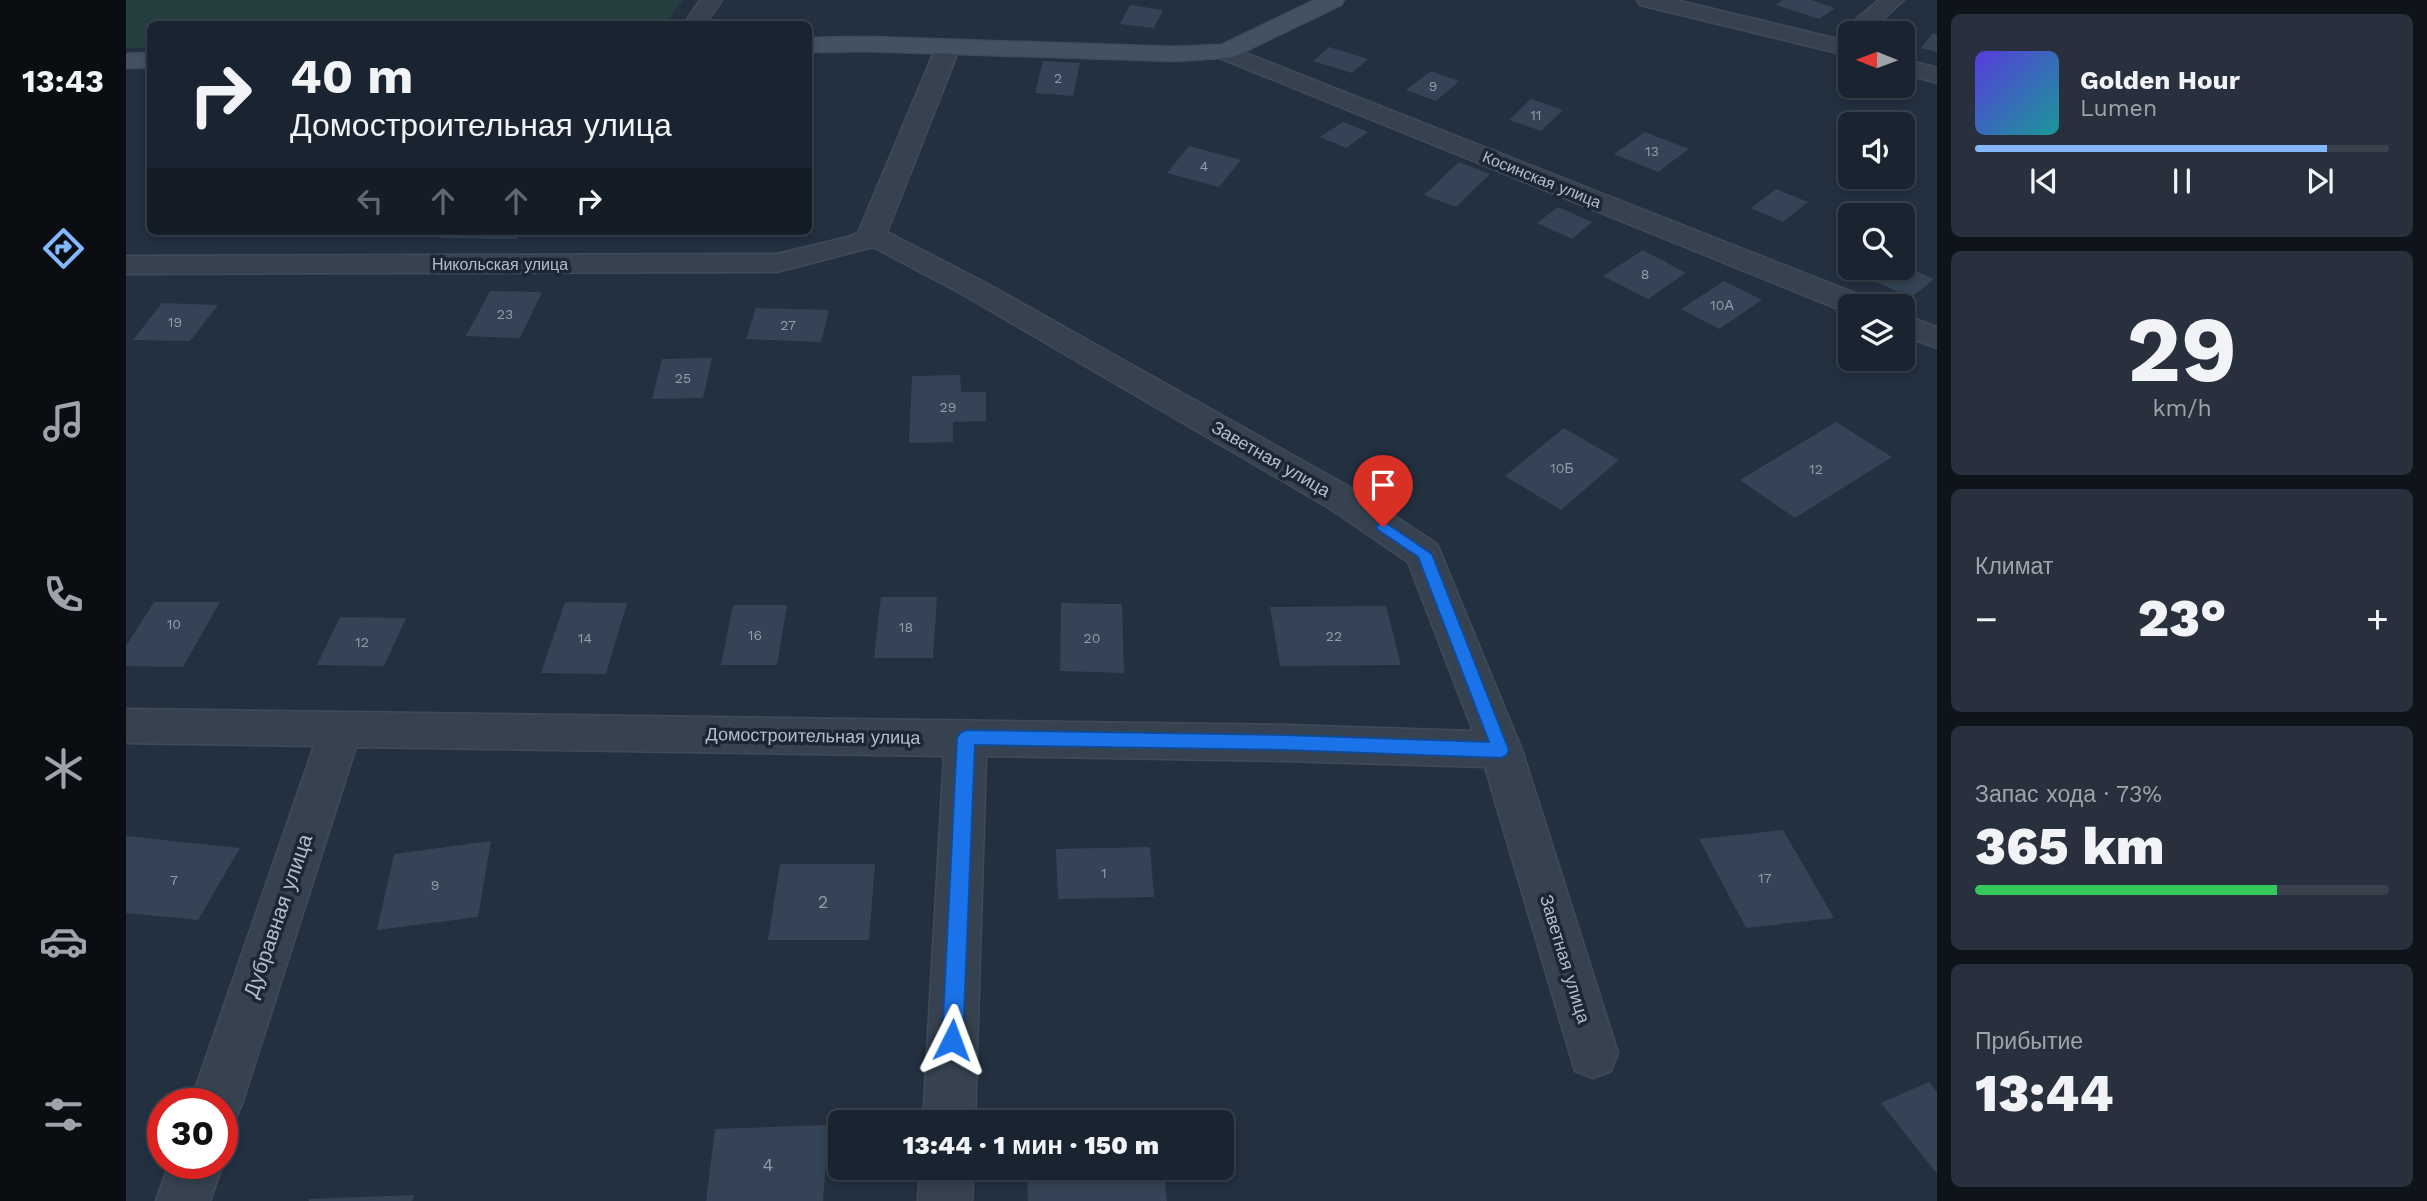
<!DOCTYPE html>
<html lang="ru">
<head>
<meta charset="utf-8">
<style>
	:root { --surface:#1a2430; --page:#27303c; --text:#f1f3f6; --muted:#9fa4ab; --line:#38414c; --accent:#83b8ff }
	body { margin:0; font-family:"Work Sans",sans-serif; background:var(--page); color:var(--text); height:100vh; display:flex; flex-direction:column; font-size:26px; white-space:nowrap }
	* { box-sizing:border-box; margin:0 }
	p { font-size:23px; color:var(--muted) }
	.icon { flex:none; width:38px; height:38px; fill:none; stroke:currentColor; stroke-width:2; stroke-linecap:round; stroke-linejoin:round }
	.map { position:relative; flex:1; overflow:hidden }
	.drawer { display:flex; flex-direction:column; gap:14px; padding:14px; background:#0e141a; width:490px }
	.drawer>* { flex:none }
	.guide { position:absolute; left:21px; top:21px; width:665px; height:214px; border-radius:10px; box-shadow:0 4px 10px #0003,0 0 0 2px var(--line); background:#1a2430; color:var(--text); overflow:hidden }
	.needle { width:46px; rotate:271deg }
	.fabs { position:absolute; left:1712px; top:21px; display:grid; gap:14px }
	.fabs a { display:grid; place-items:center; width:77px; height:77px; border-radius:10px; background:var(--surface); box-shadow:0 4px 10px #0003,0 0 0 2px var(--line); font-size:35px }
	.speed { position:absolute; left:21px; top:1088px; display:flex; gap:14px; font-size:35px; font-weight:700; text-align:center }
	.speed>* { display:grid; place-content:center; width:91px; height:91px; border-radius:50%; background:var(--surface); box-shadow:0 4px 10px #0003,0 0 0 2px var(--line); line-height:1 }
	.speed .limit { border:10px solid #d22; background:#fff; color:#111 }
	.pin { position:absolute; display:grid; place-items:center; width:60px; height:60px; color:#fff; margin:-72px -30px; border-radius:50% 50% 50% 0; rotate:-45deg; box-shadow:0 0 7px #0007 }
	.pin .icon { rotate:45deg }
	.me { position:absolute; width:77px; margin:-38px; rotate:3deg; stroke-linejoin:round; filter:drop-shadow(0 0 5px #0008) }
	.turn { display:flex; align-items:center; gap:24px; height:147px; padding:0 28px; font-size:32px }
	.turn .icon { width:91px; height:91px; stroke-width:2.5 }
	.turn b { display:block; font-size:49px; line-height:60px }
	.lanes { display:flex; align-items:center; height:66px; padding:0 28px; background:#0003; justify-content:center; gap:35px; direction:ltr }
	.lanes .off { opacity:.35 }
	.big { font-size:52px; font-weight:800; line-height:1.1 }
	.drawer .card { flex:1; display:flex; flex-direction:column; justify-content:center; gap:10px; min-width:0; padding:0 24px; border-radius:10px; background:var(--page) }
	.drawer .dial { align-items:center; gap:0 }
	.dial b { font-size:91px; line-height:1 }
	.song { display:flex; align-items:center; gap:21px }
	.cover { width:84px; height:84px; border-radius:10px; background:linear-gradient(135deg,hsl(250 70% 55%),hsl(180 70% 35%)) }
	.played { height:7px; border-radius:4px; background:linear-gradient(90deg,var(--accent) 85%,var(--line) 85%) }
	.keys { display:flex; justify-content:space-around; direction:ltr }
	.heat { display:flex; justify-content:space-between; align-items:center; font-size:38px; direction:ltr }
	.charge { height:10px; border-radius:5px; background:linear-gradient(90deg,#34c759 73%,var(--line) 0) }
	.trip { position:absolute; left:702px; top:1110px; width:406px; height:70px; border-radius:10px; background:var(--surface); box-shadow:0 4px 10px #0003,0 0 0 2px var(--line); font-weight:800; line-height:70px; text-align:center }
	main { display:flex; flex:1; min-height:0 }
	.menu { display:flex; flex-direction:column; width:126px; justify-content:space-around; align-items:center; background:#0a0e13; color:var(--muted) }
	.menu .icon { width:49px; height:49px }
	.menu .active { color:var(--accent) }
	.menu b { font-size:32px; color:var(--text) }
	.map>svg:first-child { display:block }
	.green { fill:#253f41 }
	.building { fill:#344456 }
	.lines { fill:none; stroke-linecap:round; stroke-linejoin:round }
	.street-casing { stroke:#404b59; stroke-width:3 }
	.secondary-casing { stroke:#404b59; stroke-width:3 }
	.street { fill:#374250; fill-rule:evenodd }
	.secondary { fill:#445163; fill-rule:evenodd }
	.route { fill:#1a73e8; stroke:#114b97; stroke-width:2 }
	.labels { text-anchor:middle; stroke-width:7; stroke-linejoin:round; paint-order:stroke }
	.number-label { font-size:14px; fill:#919dab }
	.far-street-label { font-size:16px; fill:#b3bdca; stroke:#1c2735 }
	.street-label { font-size:18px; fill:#b3bdca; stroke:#1c2735 }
	.near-number-label { font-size:18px; fill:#919dab }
	.near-street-label { font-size:21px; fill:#b3bdca; stroke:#1c2735 }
</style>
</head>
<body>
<main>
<nav class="menu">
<b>13:43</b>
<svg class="icon active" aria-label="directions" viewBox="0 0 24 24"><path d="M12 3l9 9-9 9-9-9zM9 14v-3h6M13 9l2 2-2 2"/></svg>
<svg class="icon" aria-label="music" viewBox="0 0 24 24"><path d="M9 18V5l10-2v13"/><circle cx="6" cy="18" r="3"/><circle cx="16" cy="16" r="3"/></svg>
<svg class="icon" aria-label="phone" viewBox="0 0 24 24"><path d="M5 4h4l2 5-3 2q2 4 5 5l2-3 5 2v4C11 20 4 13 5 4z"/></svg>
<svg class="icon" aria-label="climate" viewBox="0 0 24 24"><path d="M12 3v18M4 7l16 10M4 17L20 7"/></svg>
<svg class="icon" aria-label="car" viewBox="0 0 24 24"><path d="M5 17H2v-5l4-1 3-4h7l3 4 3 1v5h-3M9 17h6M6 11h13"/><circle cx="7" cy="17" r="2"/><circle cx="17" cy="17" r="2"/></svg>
<svg class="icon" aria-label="filters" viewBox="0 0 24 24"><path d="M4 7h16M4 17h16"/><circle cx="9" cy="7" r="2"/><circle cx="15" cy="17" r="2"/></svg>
</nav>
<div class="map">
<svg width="1811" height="1201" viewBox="0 0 1811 1201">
	<rect width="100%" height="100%" fill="#223040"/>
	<path class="green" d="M0,0H557L538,24H24V48H0Z"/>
	<path class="building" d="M1657,0H1685L1709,8L1693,19L1650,5Z
		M1004,5L1037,10L1028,28L994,24Z
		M1807,33L1811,34V52L1795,48Z
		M1203,47L1242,59L1226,73L1187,61Z
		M917,61L954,63L947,96L909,93Z
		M1305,71L1333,81L1310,101L1280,90Z
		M1405,99L1437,110L1415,131L1383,120Z
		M1217,122L1242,132L1220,148L1194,137Z
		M1519,132L1563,149L1532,172L1488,154Z
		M1063,146L1115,160L1093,187L1041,173Z
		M1333,162L1364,174L1330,207L1298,195Z
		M1650,189L1682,202L1657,222L1625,208Z
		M1432,207L1466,222L1446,239L1411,223Z
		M319,231H395L391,239L315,238Z
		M1517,250L1560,273L1522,299L1477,276Z
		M1776,264L1808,279L1785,298L1748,281L1764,268H1776Z
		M1598,281L1636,300L1593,329L1555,309Z
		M364,291L416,292L394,338L340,336Z
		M36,303L92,305L64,341L7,340Z
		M630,308L703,310L695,342L620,339Z
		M586,358L577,398L526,399L536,359Z
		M834,375L835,392H860V421L827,422V442L783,443L786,376Z
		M1710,422L1766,457L1669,518L1614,480Z
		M1438,428L1493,460L1435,510L1379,476Z
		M755,597H811L807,658H748Z
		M28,602H94L57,667L0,666V646Z
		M439,602L501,603L480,674L415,673Z
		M935,603L996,604L998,673L934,671Z
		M607,605H661L651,665H595Z
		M1260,606L1275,665L1154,666L1144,607Z
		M214,617L280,618L258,666L191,665Z
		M1657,830L1708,918L1620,928L1573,839Z
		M0,836L114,848L72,920L0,913Z
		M365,841L352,917L251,930L268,854Z
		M1024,847L1028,897L932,899L930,849Z
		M654,864H749L743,940H642Z
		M1803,1082L1811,1092V1174L1755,1103Z
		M703,1125L697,1201H580L589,1129Z
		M1038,1173L1041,1201H902L901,1176Z
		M288,1195L286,1201H183V1199Z"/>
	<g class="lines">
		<defs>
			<path id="street" d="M574,0H596L580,24H558Z
				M1511,0H1550L1724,42V56L1514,5Z
				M1753,0H1778L1742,33H1724V39L1720,38L1716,33L1720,28Z
				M822,40L830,42L834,47L761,232L858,282L1229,490L1311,544L1396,750L1492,1053L1485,1071L1467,1078L1449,1071L1359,767L1160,761L860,756L849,1122H797L818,756L230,747L116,1104L108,1122L96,1127V1104H64L188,746L0,743V709L1160,725L1347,731L1282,562L1203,508L836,294L747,247L651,272L0,274V256L651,254L722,237L732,233L810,47L814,42Z
				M1099,45L1744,299L1748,306H1724L1722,313L1091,57L1087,52L1091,47Z
				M1776,58L1811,68V83L1776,73Z
				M1776,314L1811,327V348L1776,335Z
				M96,1163L97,1164L84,1201H30L43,1164Z
				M794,1167H848L846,1201H792Z"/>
			<path id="secondary" d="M1189,0H1218L1215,5L1107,57L1050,61L741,51L682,52V38L741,37L1050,47L1095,45Z
				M24,53V67L0,68V54Z"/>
		</defs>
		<use href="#street" class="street-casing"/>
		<use href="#secondary" class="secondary-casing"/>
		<use href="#street" class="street"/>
		<use href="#secondary" class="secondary"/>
	</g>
	<path class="route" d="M1257,521L1306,554L1383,750L1381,755L1375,758L1160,750L849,745L837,1040L834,1047L826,1050L819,1047L816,1040L831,738L834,733L840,730L1160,735L1363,742L1292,557L1252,530L1250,527Z"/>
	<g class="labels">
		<g class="number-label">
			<text x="932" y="83">2</text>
			<text x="1307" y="91">9</text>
			<text x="1410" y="120">11</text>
			<text x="1526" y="156">13</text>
			<text x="1078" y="171">4</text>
			<text x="1519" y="279">8</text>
			<text x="1596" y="310">10А</text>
			<text x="379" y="319">23</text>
			<text x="49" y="327">19</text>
			<text x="662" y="330">27</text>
			<text x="557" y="383">25</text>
			<text x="822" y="412">29</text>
			<text x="1436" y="473">10Б</text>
			<text x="1690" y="474">12</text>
			<text x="48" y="629">10</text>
			<text x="780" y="632">18</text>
			<text x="629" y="640">16</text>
			<text x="1208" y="641">22</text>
			<text x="459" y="643">14</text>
			<text x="966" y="643">20</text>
			<text x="236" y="647">12</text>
			<text x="978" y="878">1</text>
			<text x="1639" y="883">17</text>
			<text x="48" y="885">7</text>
			<text x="309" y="890">9</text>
		</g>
		<g class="far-street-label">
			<text transform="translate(1416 179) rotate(22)" y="6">Косинская улица</text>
			<text x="374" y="270">Никольская улица</text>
		</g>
		<g class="street-label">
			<text transform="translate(1145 459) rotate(30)" y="6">Заветная улица</text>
			<text transform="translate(687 736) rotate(1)" y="6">Домостроительная улица</text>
			<text transform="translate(1439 959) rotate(73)" y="6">Заветная улица</text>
		</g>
		<g class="near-number-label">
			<text x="697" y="908">2</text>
			<text x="642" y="1171">4</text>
		</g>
		<g class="near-street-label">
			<text transform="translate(152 916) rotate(-71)" y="7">Дубравная улица</text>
		</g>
	</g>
</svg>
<div class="fabs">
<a><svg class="needle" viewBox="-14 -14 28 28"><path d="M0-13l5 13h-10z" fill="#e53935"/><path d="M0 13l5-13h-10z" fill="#9fa4ab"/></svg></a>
<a><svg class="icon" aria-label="sound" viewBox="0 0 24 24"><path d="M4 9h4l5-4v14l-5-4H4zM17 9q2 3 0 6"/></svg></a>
<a><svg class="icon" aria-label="search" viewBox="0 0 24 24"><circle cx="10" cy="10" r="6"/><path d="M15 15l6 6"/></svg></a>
<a><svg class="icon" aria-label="layers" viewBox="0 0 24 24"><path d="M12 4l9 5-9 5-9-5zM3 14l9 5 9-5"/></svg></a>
</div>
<div class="speed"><div class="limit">30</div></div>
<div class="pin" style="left:1257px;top:527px;background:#d93025"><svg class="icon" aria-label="arrive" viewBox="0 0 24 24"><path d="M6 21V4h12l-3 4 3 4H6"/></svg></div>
<svg class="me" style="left:826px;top:1040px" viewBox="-20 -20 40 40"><path d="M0-17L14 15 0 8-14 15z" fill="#1a73e8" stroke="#fff" stroke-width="4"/></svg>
<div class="trip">13:44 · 1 мин · 150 m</div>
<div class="guide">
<div class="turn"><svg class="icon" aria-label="right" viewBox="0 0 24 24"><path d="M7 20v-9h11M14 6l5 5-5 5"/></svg><div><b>40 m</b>Домостроительная улица</div></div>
<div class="lanes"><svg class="icon off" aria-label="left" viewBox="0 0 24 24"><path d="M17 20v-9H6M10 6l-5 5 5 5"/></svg><svg class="icon off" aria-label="ahead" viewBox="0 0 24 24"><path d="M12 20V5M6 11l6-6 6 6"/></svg><svg class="icon off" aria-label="ahead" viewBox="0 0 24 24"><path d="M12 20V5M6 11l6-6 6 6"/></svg><svg class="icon" aria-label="right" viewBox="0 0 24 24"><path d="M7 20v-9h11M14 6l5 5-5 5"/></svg></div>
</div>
</div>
<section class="drawer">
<div class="card">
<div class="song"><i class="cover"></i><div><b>Golden Hour</b><p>Lumen</p></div></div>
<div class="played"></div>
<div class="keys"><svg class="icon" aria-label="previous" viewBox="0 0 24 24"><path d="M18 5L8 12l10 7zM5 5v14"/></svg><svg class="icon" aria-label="pause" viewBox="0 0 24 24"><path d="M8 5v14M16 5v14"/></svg><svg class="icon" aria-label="next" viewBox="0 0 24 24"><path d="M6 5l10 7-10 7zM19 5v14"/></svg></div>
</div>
<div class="card dial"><b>29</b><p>km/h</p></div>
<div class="card"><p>Климат</p>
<div class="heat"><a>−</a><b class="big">23°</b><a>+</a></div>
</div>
<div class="card"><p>Запас хода · 73%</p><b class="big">365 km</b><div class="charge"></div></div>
<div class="card"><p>Прибытие</p><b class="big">13:44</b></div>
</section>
</main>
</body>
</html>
